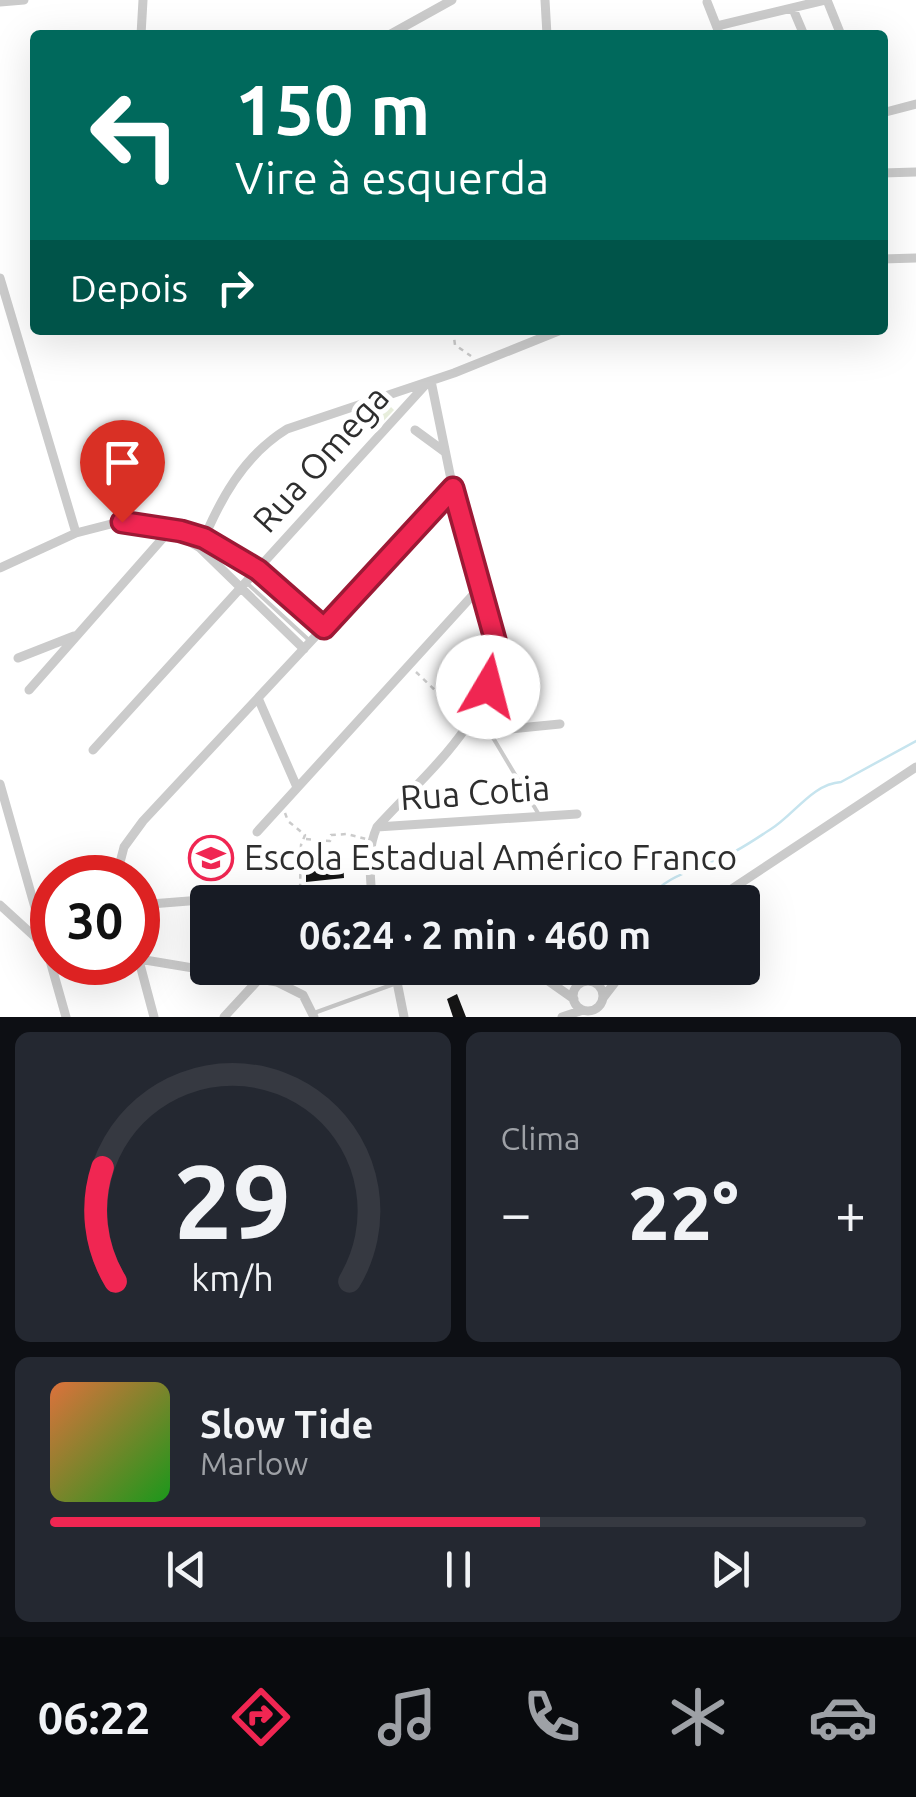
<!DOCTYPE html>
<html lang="pt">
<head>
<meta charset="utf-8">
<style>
	:root { --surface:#171b24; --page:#242831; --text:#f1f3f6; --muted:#9ea1a6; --line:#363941; --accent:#f02652 }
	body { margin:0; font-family:Ubuntu,sans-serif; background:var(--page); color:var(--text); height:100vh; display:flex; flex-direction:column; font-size:38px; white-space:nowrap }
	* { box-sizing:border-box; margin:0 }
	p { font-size:32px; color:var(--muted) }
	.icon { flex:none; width:55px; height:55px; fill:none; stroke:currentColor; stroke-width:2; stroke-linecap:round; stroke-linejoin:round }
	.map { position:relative; height:1017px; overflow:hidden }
	.side { display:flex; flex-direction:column; gap:15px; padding:15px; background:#0d0f14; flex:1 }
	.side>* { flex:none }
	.hud { position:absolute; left:30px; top:30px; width:858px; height:305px; border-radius:10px; box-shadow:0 10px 40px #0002; background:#00695c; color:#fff; overflow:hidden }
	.speed { position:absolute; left:30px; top:855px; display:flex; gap:20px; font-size:50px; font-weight:700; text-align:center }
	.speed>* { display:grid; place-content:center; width:130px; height:130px; border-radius:50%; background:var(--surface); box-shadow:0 10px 40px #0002; line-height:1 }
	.speed .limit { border:15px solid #d22; background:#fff; color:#111 }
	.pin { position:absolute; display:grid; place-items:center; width:85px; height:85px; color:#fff; margin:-102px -42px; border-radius:50% 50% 50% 0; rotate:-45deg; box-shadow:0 0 10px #0007 }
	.pin .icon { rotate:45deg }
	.me { position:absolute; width:110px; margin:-55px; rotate:8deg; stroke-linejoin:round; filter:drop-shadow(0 0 8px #0008) }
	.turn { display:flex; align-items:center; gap:35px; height:210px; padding:0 40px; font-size:45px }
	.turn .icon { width:130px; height:130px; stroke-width:2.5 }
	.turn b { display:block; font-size:70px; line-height:85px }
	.then { display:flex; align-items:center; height:95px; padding:0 40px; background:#0003; gap:20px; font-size:38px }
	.big { font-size:75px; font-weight:700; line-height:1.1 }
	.side .tile { flex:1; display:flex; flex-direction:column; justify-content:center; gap:15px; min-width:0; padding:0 35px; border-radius:15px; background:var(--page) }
	.side .dial { align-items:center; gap:0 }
	.dial svg { height:260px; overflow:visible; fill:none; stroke:var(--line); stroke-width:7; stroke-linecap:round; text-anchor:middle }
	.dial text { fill:var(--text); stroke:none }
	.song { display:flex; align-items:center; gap:30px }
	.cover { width:120px; height:120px; border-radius:15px; background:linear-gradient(135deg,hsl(20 70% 55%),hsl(120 70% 35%)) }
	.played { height:10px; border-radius:5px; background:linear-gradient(90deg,var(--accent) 60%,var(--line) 60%) }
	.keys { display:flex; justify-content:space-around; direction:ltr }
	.heat { display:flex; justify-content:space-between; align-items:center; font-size:55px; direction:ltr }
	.side .tiles { flex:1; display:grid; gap:15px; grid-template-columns:1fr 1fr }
	.tile:last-child { grid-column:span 2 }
	.trip { position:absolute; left:190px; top:885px; width:570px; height:100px; border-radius:10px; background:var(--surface); box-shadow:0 10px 40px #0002; font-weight:700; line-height:100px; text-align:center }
	.tabs { display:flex; height:160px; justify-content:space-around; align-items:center; background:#090b0e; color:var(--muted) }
	.tabs .icon { width:70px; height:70px }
	.tabs .current { color:var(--accent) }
	.tabs b { font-size:45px; color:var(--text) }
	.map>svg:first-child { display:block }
	.green { fill:#e7eddb }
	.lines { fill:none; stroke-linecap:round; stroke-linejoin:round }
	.stream { stroke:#c6e4ee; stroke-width:2.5 }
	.building { fill:#151515 }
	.path { stroke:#cbcbcb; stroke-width:2.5; stroke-dasharray:5 5; stroke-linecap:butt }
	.service { stroke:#cbcbcb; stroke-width:4 }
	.minor { stroke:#cbcbcb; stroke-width:9 }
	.route-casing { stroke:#9c1935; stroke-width:25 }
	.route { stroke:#f02652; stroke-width:18 }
	.labels { text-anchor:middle; stroke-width:10; stroke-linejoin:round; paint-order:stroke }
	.street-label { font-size:35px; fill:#2e2e2e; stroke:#fff }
	.poi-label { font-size:35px; fill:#2e2e2e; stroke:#fff; text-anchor:start }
</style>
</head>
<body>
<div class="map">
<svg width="916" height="1017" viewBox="0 0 916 1017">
	<rect width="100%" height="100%" fill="#fff"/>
	<path class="green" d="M391,407L394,410L373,432L348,422Z"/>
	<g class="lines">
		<path class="stream" d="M644,902C667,876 686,873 717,860C736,853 754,840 771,829C794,815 812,784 841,782L916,741"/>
	</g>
	<path class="building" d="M343,859L344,878L306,882V863Z
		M457,994L466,1017H453L447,999Z"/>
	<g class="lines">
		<path class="path" d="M453,330L455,345L471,356
			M416,672L461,715
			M285,813L288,821L305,835L301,845L300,891
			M306,839L330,841L331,835L347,834L366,839"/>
		<path class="service" d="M253,574L316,632
			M248,584L311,642
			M489,731L538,813
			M314,1013L394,984"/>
		<path class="minor" d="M545,0L547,35
			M827,0L841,35
			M0,2L24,0
			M707,2L720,35
			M793,9L804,35
			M717,26L825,0
			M141,35L143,0
			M389,35L452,0
			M882,113L916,104
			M882,173L916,172
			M882,259L916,258
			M0,278L76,533
			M415,430L445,452
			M173,532L200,548L304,649
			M200,548C219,501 243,456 287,429L454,373L561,330
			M0,568L76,533L111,524L133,522L181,531L204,538L258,570L323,629
			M18,658L74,636
			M29,690L170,530
			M258,698L296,785
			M464,730L489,731L560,724
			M93,750L428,382
			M0,784L66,1017
			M377,827L577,814
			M257,832L482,585
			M116,878L124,847L143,821L453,489
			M372,902C371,876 366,851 377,827C424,775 495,719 496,643L453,489L431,381
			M712,902L916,767
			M0,905L46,947
			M138,905L252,896L310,902
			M138,957L154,1017
			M139,959L277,982L303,995L314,1017
			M194,966L208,908
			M388,968L397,982L404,1017
			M530,968L574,999
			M548,978L582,981
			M590,981L616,968
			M573 996a15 15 0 1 1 30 0a15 15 0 1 1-30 0Z
			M603,998L626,968
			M224,1017L261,977
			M562,1017L583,1010"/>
	</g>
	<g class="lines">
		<defs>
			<path id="route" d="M122,522L181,531L204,538L258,570L324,628L453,488L496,643L488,687"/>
		</defs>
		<use href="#route" class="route-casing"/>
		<use href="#route" class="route"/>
	</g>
	<defs>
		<symbol id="school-ring" viewBox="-11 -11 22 22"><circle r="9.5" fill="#fff" stroke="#f02652" stroke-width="1.5"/><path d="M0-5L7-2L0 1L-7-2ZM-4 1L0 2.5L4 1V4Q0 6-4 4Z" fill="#f02652"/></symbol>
	</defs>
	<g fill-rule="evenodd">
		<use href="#school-ring" x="186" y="833" width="50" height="50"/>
	</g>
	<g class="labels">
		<g class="street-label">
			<text transform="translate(321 459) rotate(-48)" y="12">Rua Omega</text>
			<text transform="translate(475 793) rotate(-4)" y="12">Rua Cotia</text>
		</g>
		<g class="poi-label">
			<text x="244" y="870">Escola Estadual Américo Franco</text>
		</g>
	</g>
</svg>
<div class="speed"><div class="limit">30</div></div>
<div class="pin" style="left:122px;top:522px;background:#d93025"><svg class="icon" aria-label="arrive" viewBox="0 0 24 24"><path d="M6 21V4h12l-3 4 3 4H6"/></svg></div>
<svg class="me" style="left:488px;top:687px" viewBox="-20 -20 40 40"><circle r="19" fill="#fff"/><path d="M0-13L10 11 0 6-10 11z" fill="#f02652"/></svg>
<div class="trip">06:24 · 2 min · 460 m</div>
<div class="hud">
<div class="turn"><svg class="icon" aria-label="left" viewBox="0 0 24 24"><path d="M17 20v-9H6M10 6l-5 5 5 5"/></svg><div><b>150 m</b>Vire à esquerda</div></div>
<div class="then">Depois<svg class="icon" aria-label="right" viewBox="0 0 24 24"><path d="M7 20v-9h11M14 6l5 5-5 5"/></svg></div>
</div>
</div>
<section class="side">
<div class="tiles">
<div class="tile dial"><svg viewBox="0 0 100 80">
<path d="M14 69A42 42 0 1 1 86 69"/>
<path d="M14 69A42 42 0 0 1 10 34" stroke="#f02652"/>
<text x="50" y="56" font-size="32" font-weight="700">29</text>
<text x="50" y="72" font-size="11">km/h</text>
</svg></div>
<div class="tile"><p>Clima</p>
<div class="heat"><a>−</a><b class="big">22°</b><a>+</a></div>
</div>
<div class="tile">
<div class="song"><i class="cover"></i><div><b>Slow Tide</b><p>Marlow</p></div></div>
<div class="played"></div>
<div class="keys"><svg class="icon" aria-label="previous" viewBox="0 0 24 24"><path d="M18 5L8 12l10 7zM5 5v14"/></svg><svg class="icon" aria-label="pause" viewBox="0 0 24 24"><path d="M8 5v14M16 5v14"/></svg><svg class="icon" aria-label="next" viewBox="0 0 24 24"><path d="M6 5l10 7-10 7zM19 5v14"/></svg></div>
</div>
</div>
</section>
<nav class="tabs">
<b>06:22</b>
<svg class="icon current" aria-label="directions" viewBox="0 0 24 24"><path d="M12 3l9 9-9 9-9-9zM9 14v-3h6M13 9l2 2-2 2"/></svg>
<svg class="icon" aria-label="music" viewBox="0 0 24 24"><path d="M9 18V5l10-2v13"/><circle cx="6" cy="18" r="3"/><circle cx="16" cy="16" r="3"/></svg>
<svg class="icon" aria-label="phone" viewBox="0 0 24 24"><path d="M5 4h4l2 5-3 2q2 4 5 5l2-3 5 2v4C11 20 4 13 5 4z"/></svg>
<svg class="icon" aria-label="climate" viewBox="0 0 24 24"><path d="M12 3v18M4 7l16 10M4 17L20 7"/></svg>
<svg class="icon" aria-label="car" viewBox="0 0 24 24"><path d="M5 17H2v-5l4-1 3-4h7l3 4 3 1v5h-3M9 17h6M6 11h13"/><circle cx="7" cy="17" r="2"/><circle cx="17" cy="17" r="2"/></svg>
</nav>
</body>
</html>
